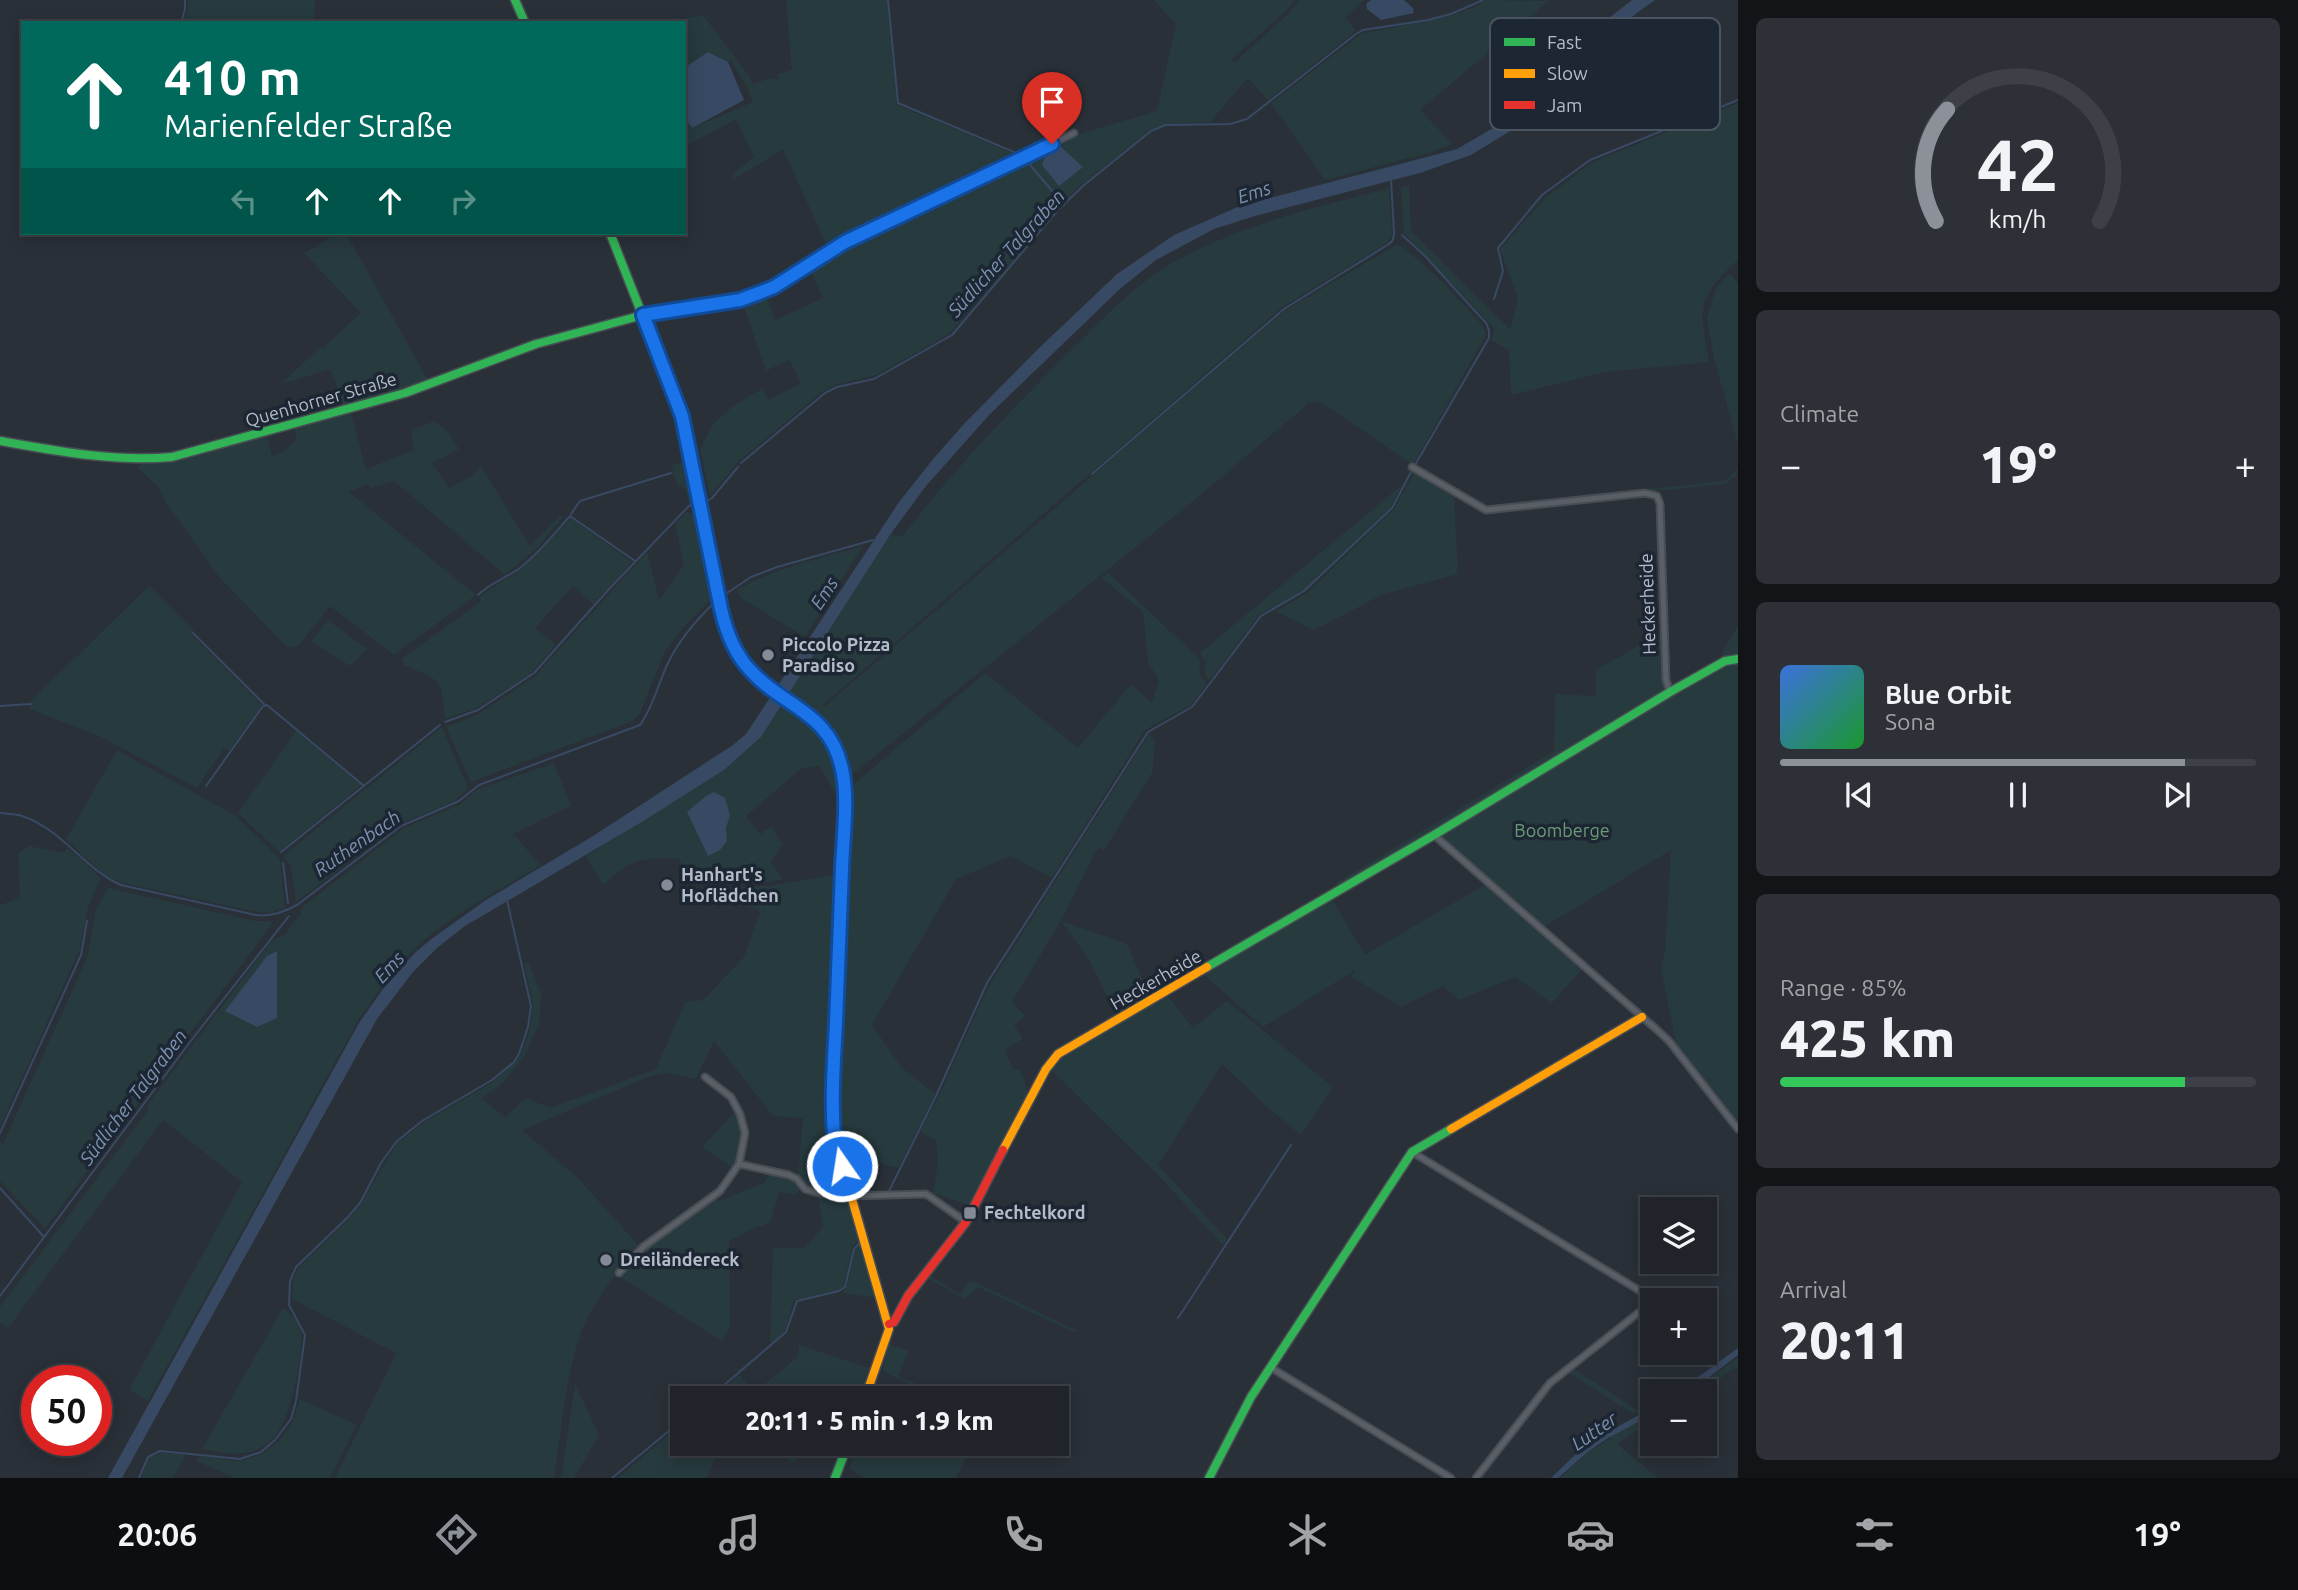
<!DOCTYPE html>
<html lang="en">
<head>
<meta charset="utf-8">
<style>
	:root { --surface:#20242a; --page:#2d3036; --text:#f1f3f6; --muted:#a2a4a8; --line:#3d4147; --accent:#8c9099 }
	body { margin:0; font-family:Ubuntu,sans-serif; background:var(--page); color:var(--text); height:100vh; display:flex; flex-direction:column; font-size:26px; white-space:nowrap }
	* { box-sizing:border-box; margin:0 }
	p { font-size:23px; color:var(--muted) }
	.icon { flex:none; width:38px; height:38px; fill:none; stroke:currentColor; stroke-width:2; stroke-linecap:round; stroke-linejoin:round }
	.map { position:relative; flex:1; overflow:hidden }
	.drawer { display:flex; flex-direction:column; gap:18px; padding:18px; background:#121417; width:560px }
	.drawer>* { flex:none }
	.banner { position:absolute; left:21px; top:21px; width:665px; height:214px; border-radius:0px; box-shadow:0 4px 18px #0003,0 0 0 2px var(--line); background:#00695c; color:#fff; overflow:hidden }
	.buttons { position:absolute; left:1640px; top:1197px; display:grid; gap:14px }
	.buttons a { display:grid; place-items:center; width:77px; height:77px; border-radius:0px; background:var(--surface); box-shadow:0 4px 18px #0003,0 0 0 2px var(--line); font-size:35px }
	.speed { position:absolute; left:21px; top:1365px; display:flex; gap:14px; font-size:35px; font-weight:700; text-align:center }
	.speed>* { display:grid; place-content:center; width:91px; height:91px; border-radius:50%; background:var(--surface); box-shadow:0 4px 18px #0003,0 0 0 2px var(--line); line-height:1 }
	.speed .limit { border:10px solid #d22; background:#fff; color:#111 }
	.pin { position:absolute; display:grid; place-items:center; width:60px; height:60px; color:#fff; margin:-72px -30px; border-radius:50% 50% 50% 0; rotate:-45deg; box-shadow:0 0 7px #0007 }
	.pin .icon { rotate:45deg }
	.me { position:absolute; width:77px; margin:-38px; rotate:347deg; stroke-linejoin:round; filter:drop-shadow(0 0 5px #0008) }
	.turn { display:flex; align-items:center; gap:24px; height:147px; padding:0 28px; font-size:32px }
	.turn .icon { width:91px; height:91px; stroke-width:2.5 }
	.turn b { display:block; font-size:49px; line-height:60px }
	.lanes { display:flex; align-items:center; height:66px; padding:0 28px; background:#0003; justify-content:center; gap:35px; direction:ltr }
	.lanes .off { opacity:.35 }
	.big { font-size:52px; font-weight:800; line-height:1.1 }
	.drawer .tile { flex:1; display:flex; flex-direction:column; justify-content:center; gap:10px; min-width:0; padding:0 24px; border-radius:10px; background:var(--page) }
	.drawer .dial { align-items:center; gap:0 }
	.dial svg { height:182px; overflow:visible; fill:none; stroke:var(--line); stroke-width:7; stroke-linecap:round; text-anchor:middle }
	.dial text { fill:var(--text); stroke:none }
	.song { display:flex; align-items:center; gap:21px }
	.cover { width:84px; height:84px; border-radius:10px; background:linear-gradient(135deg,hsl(220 70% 55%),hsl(130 70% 35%)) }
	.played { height:7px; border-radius:4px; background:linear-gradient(90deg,var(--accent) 85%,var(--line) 85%) }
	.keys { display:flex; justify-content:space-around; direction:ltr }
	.heat { display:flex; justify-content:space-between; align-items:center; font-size:38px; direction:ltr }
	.charge { height:10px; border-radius:5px; background:linear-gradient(90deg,#34c759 85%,var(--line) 0) }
	.trip { position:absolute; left:670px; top:1386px; width:399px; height:70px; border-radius:0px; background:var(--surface); box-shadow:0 4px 18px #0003,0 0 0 2px var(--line); font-weight:800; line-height:70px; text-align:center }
	.dock { display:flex; height:112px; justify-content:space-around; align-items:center; background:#0d0e11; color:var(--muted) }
	.dock .icon { width:49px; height:49px }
	.dock .current { color:var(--accent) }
	.dock b { font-size:32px; color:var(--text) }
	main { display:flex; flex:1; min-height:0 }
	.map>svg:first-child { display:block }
	.green { fill:#273a3e }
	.water { fill:#384963 }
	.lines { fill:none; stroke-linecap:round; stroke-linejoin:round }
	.stream { stroke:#384963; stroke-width:2 }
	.street-casing { stroke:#484c53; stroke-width:9 }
	.fast-casing { stroke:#484c53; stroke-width:11 }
	.slow-casing { stroke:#484c53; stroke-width:11 }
	.jam-casing { stroke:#484c53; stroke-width:11 }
	.street { stroke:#5a5e66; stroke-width:5 }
	.fast { stroke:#30b455; stroke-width:8 }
	.slow { stroke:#ff9f0a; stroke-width:8 }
	.jam { stroke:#e5322d; stroke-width:8 }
	.route-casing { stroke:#114b97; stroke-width:18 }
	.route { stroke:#1a73e8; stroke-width:12 }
	.poi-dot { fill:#848b96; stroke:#1d2633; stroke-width:2.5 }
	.labels { text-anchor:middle; stroke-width:7; stroke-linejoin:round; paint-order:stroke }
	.street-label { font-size:18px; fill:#b4bcc9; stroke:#1d2633 }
	.poi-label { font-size:18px; font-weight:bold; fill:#b4bcc9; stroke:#1d2633; text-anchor:start }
	.park-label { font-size:18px; fill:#6b9a76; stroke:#1d2633 }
	.water-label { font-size:19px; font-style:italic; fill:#7c92b1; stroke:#1d2633 }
	.key { fill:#1d2633; stroke:#4a5360; stroke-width:2 }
	.key-label { font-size:19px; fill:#b4bcc9 }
</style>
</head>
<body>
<main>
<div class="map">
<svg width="1738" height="1478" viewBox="0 0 1738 1478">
	<rect width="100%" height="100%" fill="#2a3038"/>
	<path class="green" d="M188,0H315L314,23H183L188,10Z
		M786,0H887L897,105L1020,156L828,249L783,149L733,180L732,175L754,157L736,119L696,141L684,145V117L692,128L753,102L747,87L731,60L728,62L708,52L684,68V23H665L703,15L750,77L752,84L771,78L775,80L779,79L777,75L792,70Z
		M1154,0H1295L1286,11L1232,59L1234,63L1288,14L1299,0H1365L1345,17L1356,31L1268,100L1248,78L1210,122L1164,124L1150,130L1077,188L949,334L876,375L838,384L823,391L740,460L710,496L700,449L713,424L733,406L763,388L768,400L801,383L789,360L766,371L742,301L765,293L775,320L823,298L809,267L846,244L1076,135L1157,111L1176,24Z
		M1486,0L1549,1L1420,110L1453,144L1432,152L1325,180L1271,103L1361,34L1452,15L1475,7Z
		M1738,103V260C1696,298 1699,309 1709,362L1606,372L1511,395L1509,350L1491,340L1495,329L1404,233L1401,187L1409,186L1411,231L1510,329L1518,299L1500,249L1545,198L1591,163Z
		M1389,188L1392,236L1387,243L1281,308L823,705L825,706L1284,311L1398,244C1431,268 1457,297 1484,327L1486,335L1413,465L1321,402L1306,403L1307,405L1192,502L850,776C842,735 823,716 790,692L890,535L903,536C952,471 1008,413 1066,355C1098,324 1130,288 1169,265C1237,225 1314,208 1389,188Z
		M326,233H346L428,380L343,407L331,369L281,384L320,347L322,349L361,313L304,253L329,239Z
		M1730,273L1738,284V445L1714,358L1707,319L1716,288Z
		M351,413L366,469L414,450L411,430L435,421L448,432L459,449L432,463L449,488L470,477L481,466L530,546L560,515L563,517L538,547L505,575L394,481L371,488L368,484L349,492L476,595L394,655L330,606L300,644L293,648L286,646L220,578L165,501L159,488L138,468L140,464L173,460L267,437L272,456L283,452L297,439L294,429Z
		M687,460L696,502L689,504L685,488L678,486L672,471L673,465Z
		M1738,467L1737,475L1725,484L1514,505V502L1725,481L1735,472Z
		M1414,473L1454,497L1458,574L1384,594L1314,630L1276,611L1307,593L1394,509Z
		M1402,485L1390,508L1303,591L1259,615L1209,681C1204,674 1203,670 1207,662L1204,661L1200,653Z
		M687,512L697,517L713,597L688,622L665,651L640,713L633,721L471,782L446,727L479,714L534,677L647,552L659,600L684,565L675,524Z
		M571,518L632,562L593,604L573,586L535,628L556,645L529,675L479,707L445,719C441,676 442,682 404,665L402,659L481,601L479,597L523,568Z
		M863,546L805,637L741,598L737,590C776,567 820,559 863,546Z
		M1108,573C1139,600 1166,629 1197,656L1200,661L1199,673L1207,684L1191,705L1145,730L1052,878L1011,856L956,879L872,1025L901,1067L935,1094L898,1168L846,1155L840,1134L839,1090L854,784L985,673L1078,748L1131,684L1152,703L1159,680L1148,662L1143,612L1102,578Z
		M149,586L194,631L191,634L262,705L229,751L224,748L197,788L99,736L30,709V702Z
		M328,620L367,649L350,666L311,641Z
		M1738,625V1127L1677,1049L1661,968L1665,951L1671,850L1544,927L1434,832L1340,887L1336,883L1554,751L1555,694L1596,696V670L1662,632L1664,700L1718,669L1721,665L1723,651Z
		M782,704C813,724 839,748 840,787L834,792L820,766L802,768L746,816L760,834L771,827L783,844L771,862L783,879C759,885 733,881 709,887L701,870L688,875L679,859C641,857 631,859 603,885L586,856L724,770L761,737Z
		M442,727L468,788L455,801L400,824L296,902L291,866L283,856Z
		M296,731L361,785L279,852L238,813Z
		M1149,734L1155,741L1152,773L1104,850L1098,847L1061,921L1127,944L1150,998L1118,1017L1086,955L1061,921L1012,1002L1025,1016L1014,1026L1023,1038L1005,1050L1013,1070H1021L1029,1096L971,1206L933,1193L938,1164L936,1140L920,1132L938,1098L987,989Z
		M117,750L236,816L280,859L285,908L268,913L257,912L123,883L105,876L66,839Z
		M554,763L571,806L513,834L541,865C498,891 449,915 412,951C391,972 376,995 359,1019L148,1401L129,1390L242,1182L163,1120L8,1328L0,1323V1307L149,1109L146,1107L271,941L285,934L301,913L300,911L305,905L404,828L459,805L478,789Z
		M30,846L63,853L68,848L101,878L88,907L80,949L0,1127V905L20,898L18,853Z
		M838,874L830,1086L831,1137L845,1189L841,1192C823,1192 809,1193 798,1176L803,1118L773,1116L714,1041L696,1079L665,1073L651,1076L522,1130L578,1178L640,1247C616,1272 596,1298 582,1330C566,1371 561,1434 554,1478H335L396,1353L292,1299L293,1281L298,1268L348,1220L361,1204L396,1144L423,1123L493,1082L521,1055L530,1028L533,1006L524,963H529L541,994L539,1024L524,1057L502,1084L481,1098L505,1117L526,1098L550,1108L656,1069L685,1002L703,1000L744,957L760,912L723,893L714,897L711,890L723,887L770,886Z
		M1486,884L1583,968L1552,1003L1515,977L1459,1000L1443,986L1401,1007L1350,976L1355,973L1354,971L1263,1027L1203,974L1331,898L1365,955Z
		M108,888L255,921H271L272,924L45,1228L0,1181V1141L3,1144L87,958L96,910Z
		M1167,995L1193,1028L1227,1001L1333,1087L1301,1135L1266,1106L1222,1064L1158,1165L1227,1239L1223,1245L1156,1173L1052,1071L1060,1059Z
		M736,1111C745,1131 742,1149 733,1168L702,1147Z
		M770,1172C784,1175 795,1177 800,1190L796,1194L779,1192L770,1223L754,1228L729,1241L730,1327L722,1341L620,1277L645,1250L716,1197L719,1201L765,1182Z
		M818,1195L848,1199L860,1240L855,1244L852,1249L843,1287L837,1291L794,1300L785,1331L770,1344L773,1248H804L823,1227Z
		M861,1243L878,1298L842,1293C854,1280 847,1255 861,1243Z
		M929,1275L960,1294L970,1281L977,1283L1076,1330L1075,1333L978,1287L965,1299L929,1279L912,1299L908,1300Z
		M283,1308C291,1312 300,1325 301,1334C303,1358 290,1420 274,1438C270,1442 261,1448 256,1450C238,1457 221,1452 202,1449Z
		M889,1344L909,1351L898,1376L949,1398H937L885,1372L883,1369Z
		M799,1345L869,1368L871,1373L861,1398H712L739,1375L755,1392L798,1357Z
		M1738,1357V1366L1699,1391H1692Z
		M1574,1369L1640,1412L1632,1413L1569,1373Z
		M575,1384L599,1435L574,1478H561Z
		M300,1399L357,1425L330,1478H235L196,1461L199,1456L241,1461L262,1454L278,1442L293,1421Z
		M1652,1415V1421L1617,1444L1658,1478H1559L1590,1451L1609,1439L1612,1441L1610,1437Z
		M682,1423V1444H721L707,1478H618Z
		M768,1444H803L795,1464Z
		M856,1444L873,1455L887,1448L890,1444H930L934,1446L935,1444H972L956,1478H863L849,1468Z
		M161,1453L184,1454L183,1461L173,1478H141L149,1458Z"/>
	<path class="water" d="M1371,0H1404L1413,8L1414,13L1381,20L1367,9L1366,4Z
		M1632,0H1655L1638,12L1598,45L1533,112L1512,130L1471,155L1420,173L1255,216L1214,229L1156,260L1121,288L990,414L926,486L890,535L761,737L724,770L645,820L465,926L437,948L413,972L377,1019L122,1478H108L359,1023L390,979L416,952L430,940L486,900L593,836L733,745L746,734L899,502L934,458L963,425L1037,350L1117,274L1174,235L1240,206L1457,149L1507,120L1524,105L1595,29Z
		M708,52L728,62L744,100L692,128L684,117V68Z
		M1060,146L1083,167L1059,186L1042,165L1046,154Z
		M714,792L725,798L730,815L726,828L727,841L720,850L708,856L687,812L706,796Z
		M277,951V1018L257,1027L225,1011L267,956Z
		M1738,1348V1355L1691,1391H1679Z
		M1652,1408V1415L1608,1438L1589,1451L1558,1478H1551L1577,1453L1602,1435Z"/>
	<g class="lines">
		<path class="stream" d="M520,0L523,9
			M888,0L898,103L1021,155
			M181,23L185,9V0
			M1026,160L1064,205
			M1402,235L1424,255L1486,323L1489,330V338L1415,465
			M1494,299L1503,271L1498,248L1542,195L1590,160L1738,100
			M679,393L687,415L694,453
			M164,454L182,450
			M741,463L825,393L837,387L874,379L952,335L1058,210L1084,185L1151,131L1165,125L1230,124L1247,119L1356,34L1363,30L1428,20L1451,14L1483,0
			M1092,474L1284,309L1389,244L1393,240L1394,233L1391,178
			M707,501L712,498L738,467
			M571,514L580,501L671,473
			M478,595C490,583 506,578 520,568C539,553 554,534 570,516L635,561
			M724,595L751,577L777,567L873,540
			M193,633L264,704
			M0,706L31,704
			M445,722L478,710L534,673L610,588L689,506L695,503
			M206,786L263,706L267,705L364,786
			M0,813C7,814 15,814 22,816C62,829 84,869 121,885L256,915C271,917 284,912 297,905L401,826L459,801L479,785L640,725C653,707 658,685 667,665C678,642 696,620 714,603
			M281,852L440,725
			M283,863L288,903
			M0,1133L81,955L87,921
			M0,1188L44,1237
			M889,1191L936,1096L987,983L1148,732L1192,707L1261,616L1304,591L1392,508L1411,472
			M0,1296L193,1038L289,916
			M1178,1318L1291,1145
			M709,1398L786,1332L797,1301L839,1291L845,1287L854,1249L860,1243
			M139,1478L148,1457L160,1451L240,1459L261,1452L275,1440L291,1419L296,1401L305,1335L289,1305L290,1281L296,1267L347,1218L360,1203L381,1163L396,1142L422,1121L492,1080L514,1062L519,1054L528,1027L531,1006L507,900
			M612,1478L682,1420"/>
		<defs>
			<path id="street" d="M643,315L740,300L759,293L774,287L845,242L1074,133
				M1412,467L1486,510L1645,493L1657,496L1660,504L1666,680L1670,692
				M1434,835L1656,1029L1669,1041L1738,1129
				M1412,1152L1655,1300
				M739,1164L789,1175L797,1179L805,1189L818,1193L851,1196L926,1194L966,1222
				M619,1273L643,1247L720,1191L739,1164L745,1133L740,1114L731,1097L705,1077
				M1270,1367L1451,1478
				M1476,1478L1550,1383L1652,1302"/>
			<path id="fast" d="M515,0L525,23
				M610,233L682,416L721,609L732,642L751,672L800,707L818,724L836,754L844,790L836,1025
				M0,441C57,451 113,462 172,457L405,393L536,344L643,315
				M1207,967L1434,835L1670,692L1725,661L1738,659
				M835,1478L848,1444
				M1209,1478L1251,1397L1412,1152L1451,1129"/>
			<path id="slow" d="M836,1025L834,1136L889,1329L865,1398
				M1451,1129L1642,1017
				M1003,1150L1046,1069L1058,1054L1207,967"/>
			<path id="jam" d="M889,1324L894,1322L908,1296L966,1222L1003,1150"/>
		</defs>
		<use href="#street" class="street-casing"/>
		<use href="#fast" class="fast-casing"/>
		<use href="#slow" class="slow-casing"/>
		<use href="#jam" class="jam-casing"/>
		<use href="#street" class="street"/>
		<use href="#fast" class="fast"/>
		<use href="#slow" class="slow"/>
		<use href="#jam" class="jam"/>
	</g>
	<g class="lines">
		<defs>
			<path id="route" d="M842,1166C839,1156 835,1145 834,1135C831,1098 834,1060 836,1023C838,972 840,920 842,869C843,838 848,804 843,774C832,711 785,709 750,670C734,653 726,631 721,609L682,416L643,315L740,300L759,293L774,287L845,242L1052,144"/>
		</defs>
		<use href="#route" class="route-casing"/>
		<use href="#route" class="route"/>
	</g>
	<g class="poi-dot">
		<circle cx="768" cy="655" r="7"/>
		<circle cx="667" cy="885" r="7"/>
		<rect x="963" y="1206" width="14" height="14" rx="3.5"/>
		<circle cx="606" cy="1260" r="7"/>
	</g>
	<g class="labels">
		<g class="street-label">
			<text transform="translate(321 400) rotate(-16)" y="6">Quenhorner Straße</text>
			<text transform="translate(1648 604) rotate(-92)" y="6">Heckerheide</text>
			<text transform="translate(1156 980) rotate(-30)" y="6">Heckerheide</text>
		</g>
		<g class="poi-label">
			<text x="782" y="651">Piccolo Pizza<tspan x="782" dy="21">Paradiso</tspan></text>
			<text x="681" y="881">Hanhart's<tspan x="681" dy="21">Hoflädchen</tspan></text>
			<text x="984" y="1219">Fechtelkord</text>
			<text x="620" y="1266">Dreiländereck</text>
		</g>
		<g class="park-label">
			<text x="1562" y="837">Boomberge</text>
		</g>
		<g class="water-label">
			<text transform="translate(1254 192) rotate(-18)" y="7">Ems</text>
			<text transform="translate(1006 253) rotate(-48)" y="7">Südlicher Talgraben</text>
			<text transform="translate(824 593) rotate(-57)" y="7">Ems</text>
			<text transform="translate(357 843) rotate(-35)" y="7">Ruthenbach</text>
			<text transform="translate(389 967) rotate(-47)" y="7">Ems</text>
			<text transform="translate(133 1097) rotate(-53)" y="7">Südlicher Talgraben</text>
			<text transform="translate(1594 1431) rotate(-35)" y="7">Lutter</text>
		</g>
	</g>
	<rect x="1490" y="18" width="230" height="112" rx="10" class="key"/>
	<rect x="1504" y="38" width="31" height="8" fill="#30b455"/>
	<rect x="1504" y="69" width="31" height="9" fill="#ff9f0a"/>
	<rect x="1504" y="101" width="31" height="8" fill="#e5322d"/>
	<g class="key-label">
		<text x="1547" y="49">Fast</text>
		<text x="1547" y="80">Slow</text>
		<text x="1547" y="112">Jam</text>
	</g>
</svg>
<div class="buttons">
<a><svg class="icon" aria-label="layers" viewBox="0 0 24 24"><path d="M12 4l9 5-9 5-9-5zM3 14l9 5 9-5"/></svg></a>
<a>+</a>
<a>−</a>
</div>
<div class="speed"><div class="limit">50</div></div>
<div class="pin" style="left:1052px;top:144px;background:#d93025"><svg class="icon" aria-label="arrive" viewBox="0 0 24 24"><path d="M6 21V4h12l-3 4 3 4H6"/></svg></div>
<svg class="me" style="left:842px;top:1166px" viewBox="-20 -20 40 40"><circle r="17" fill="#1a73e8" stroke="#fff" stroke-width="3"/><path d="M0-11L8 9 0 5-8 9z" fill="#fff"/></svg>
<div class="trip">20:11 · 5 min · 1.9 km</div>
<div class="banner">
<div class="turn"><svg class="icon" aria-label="ahead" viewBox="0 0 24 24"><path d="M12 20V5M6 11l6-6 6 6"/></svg><div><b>410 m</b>Marienfelder Straße</div></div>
<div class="lanes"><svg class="icon off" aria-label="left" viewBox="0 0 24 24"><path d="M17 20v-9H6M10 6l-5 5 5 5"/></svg><svg class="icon" aria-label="ahead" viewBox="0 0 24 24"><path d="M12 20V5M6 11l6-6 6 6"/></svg><svg class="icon" aria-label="ahead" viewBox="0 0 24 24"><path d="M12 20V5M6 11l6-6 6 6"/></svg><svg class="icon off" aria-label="right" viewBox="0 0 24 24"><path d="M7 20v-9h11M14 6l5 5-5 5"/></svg></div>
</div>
</div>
<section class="drawer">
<div class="tile dial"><svg viewBox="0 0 100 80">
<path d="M14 69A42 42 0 1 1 86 69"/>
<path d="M14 69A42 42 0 0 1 19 20" stroke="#8c9099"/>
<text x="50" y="56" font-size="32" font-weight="700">42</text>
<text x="50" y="72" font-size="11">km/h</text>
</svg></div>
<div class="tile"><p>Climate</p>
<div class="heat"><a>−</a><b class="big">19°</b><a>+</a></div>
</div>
<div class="tile">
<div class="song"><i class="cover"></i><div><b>Blue Orbit</b><p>Sona</p></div></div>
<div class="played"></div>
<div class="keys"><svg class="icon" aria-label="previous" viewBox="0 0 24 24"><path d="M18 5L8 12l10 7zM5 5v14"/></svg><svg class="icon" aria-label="pause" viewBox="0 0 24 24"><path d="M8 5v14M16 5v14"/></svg><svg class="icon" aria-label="next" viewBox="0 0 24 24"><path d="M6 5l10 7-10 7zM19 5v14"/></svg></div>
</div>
<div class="tile"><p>Range · 85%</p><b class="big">425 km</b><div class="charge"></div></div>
<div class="tile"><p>Arrival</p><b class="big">20:11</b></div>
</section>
</main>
<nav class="dock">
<b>20:06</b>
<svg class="icon current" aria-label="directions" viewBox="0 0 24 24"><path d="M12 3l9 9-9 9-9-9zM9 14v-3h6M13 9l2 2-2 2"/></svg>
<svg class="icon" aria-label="music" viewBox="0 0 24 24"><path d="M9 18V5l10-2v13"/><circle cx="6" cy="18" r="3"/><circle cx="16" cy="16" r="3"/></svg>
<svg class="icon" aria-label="phone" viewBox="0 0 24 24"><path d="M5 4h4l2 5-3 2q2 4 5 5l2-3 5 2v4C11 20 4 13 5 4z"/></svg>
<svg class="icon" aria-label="climate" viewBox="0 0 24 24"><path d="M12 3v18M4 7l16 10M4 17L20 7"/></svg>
<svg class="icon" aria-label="car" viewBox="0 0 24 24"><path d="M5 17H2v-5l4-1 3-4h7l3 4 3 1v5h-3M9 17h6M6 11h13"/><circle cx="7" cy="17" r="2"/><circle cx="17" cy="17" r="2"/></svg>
<svg class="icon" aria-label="filters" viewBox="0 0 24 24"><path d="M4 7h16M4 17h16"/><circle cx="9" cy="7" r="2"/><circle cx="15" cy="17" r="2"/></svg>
<b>19°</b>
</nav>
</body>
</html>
